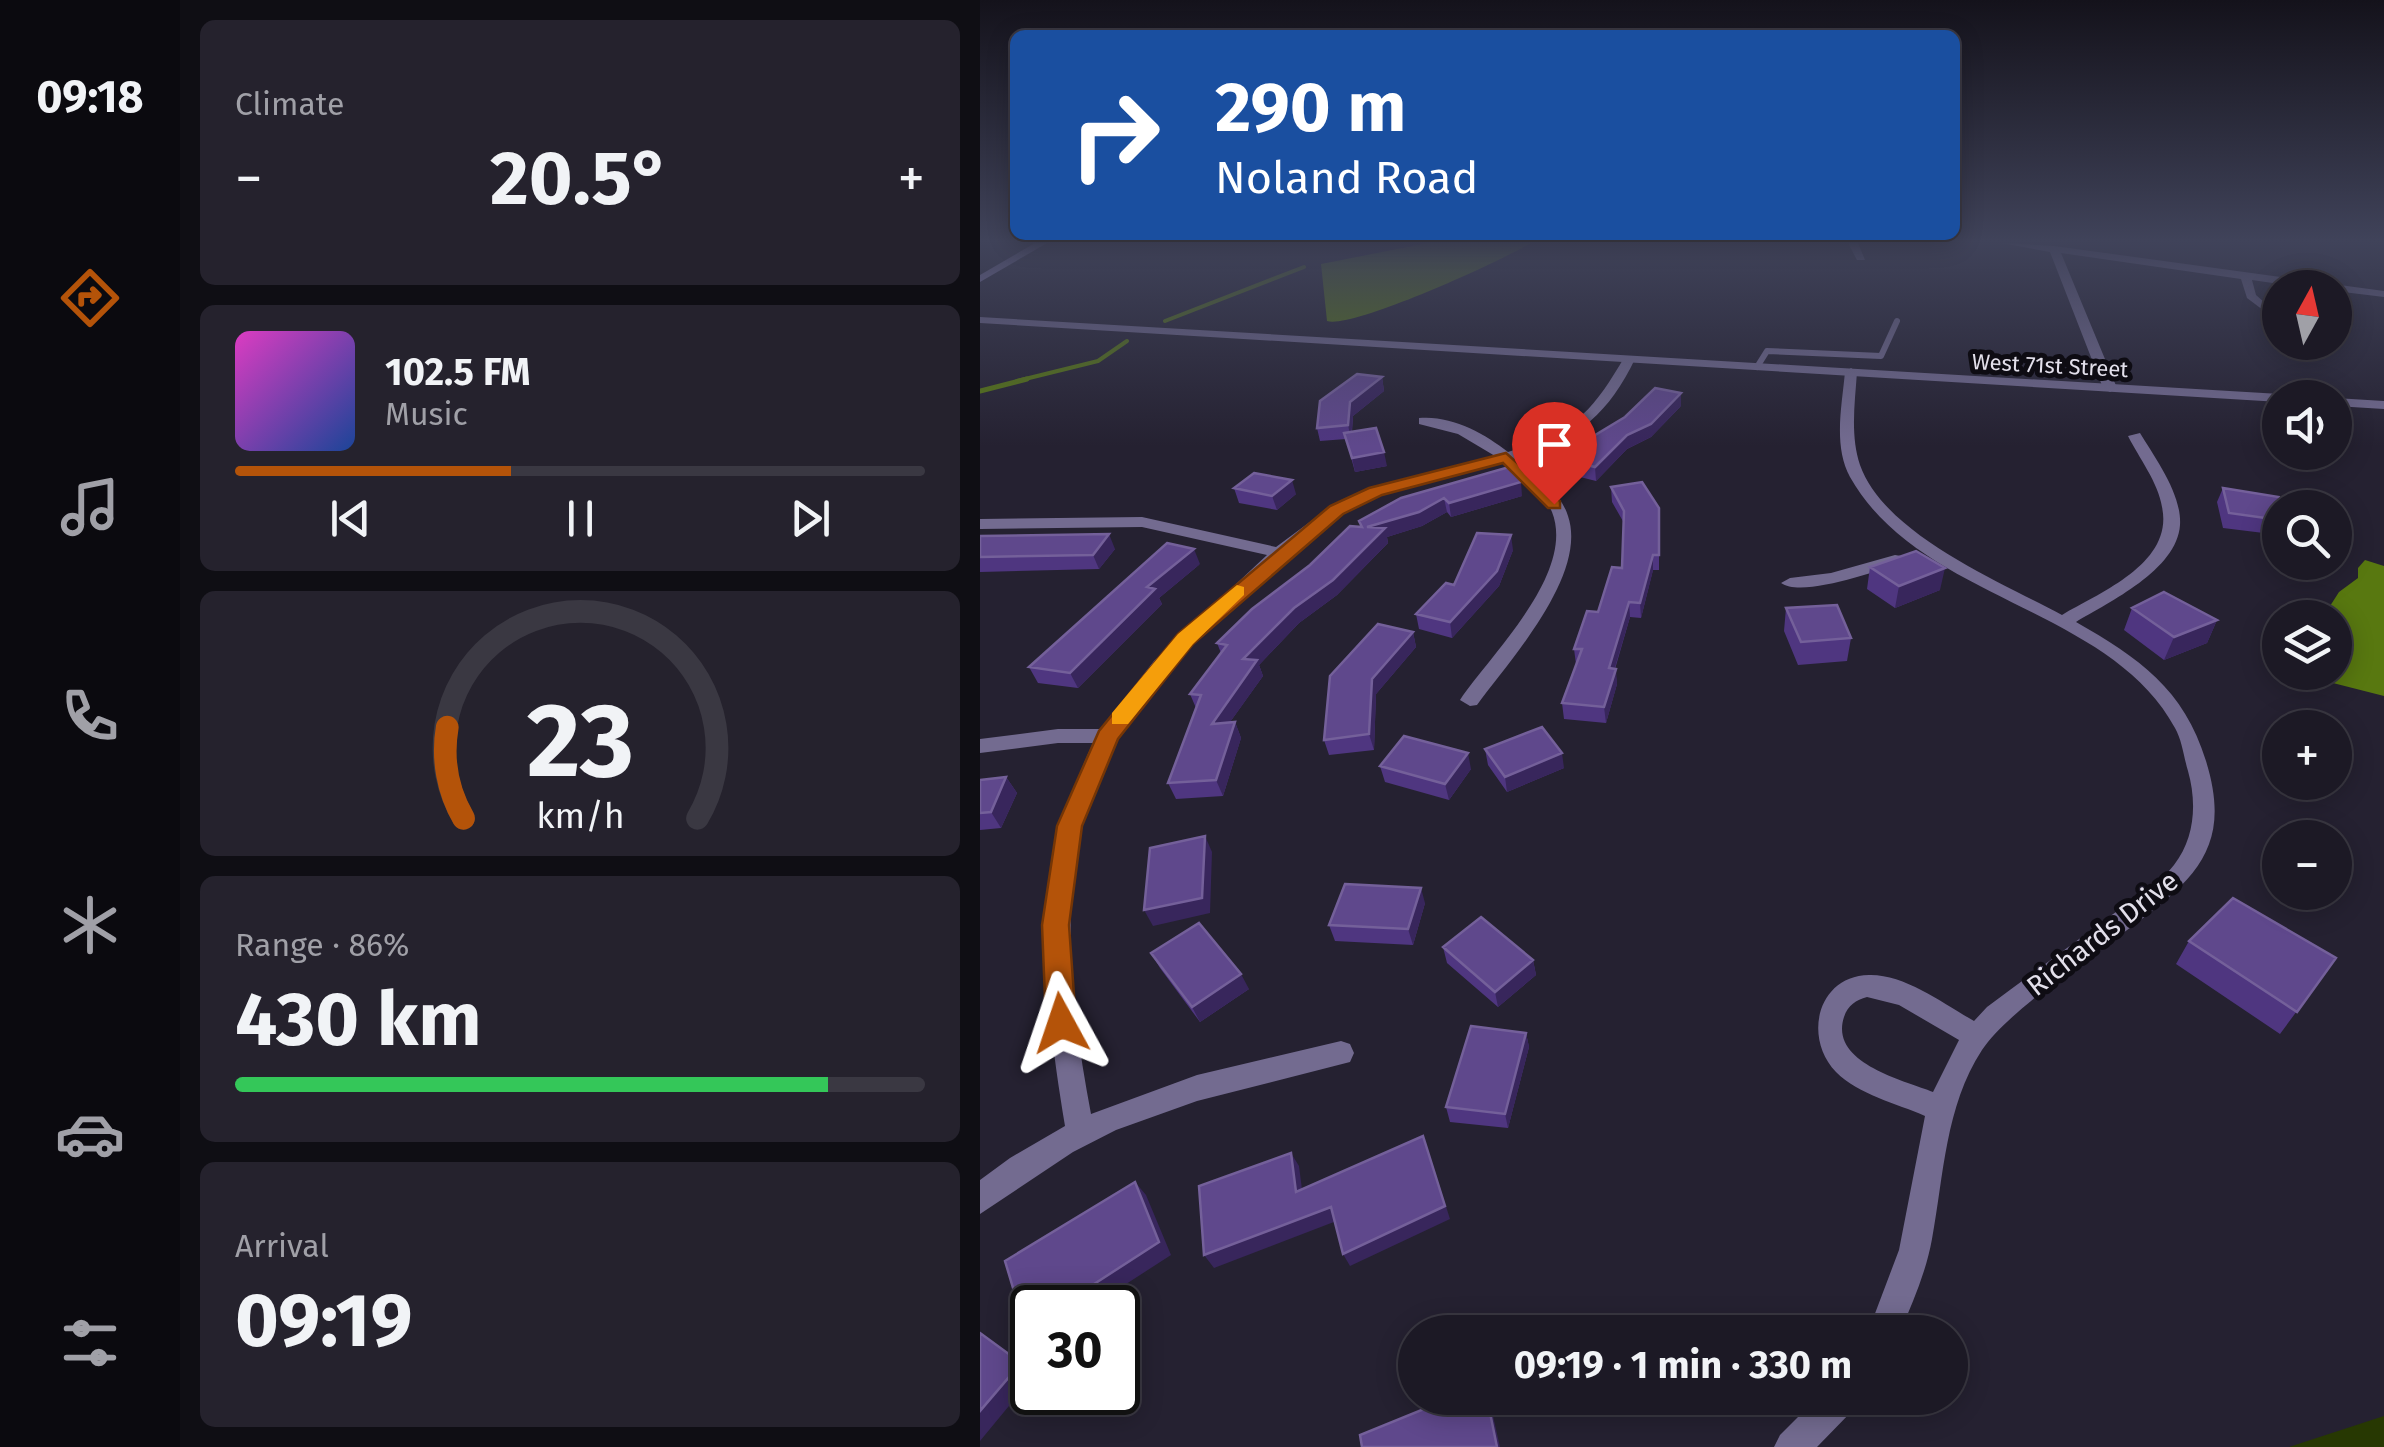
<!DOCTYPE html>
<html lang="en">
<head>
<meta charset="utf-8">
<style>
	:root { --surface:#1c1925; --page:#25222d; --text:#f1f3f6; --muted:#a0a0a7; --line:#3a3842; --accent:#b45309 }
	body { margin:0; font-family:"Fira Sans",sans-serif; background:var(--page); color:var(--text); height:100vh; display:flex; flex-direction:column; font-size:38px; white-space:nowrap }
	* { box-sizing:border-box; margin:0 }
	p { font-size:32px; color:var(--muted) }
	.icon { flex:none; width:55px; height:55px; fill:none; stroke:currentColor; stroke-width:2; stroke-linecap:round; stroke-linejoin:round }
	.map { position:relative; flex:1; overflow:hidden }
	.sheet { display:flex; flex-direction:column; gap:20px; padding:20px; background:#0f0e14; width:800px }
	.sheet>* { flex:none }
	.banner { position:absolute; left:30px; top:30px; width:950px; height:210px; border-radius:15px; box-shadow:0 5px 25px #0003,0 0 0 2px var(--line); background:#1a4fa0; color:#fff; overflow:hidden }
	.needle { width:65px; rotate:8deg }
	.controls { position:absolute; left:1282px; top:270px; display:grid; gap:20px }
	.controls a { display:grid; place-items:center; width:90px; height:90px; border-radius:50%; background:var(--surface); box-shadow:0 5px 25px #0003,0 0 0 2px var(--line); font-size:50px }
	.speed { position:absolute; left:30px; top:1285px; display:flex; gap:20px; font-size:50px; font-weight:700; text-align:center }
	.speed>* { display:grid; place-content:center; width:130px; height:130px; border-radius:50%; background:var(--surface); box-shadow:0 5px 25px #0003,0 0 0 2px var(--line); line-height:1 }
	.speed .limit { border:5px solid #111; border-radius:15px; background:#fff; color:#111 }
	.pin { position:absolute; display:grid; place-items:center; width:85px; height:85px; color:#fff; margin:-102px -42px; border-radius:50% 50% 50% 0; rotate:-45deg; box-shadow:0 0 10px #0007 }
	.pin .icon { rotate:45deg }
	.me { position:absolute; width:110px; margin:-55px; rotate:355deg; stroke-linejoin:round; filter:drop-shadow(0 0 8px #0008) }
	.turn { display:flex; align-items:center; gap:35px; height:210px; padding:0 40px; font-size:45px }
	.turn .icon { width:130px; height:130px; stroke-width:2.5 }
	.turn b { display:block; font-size:70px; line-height:85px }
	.big { font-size:75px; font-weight:700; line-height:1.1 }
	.sheet .card { flex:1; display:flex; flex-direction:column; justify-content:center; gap:15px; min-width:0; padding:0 35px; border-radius:15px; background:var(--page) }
	.sheet .dial { align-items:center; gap:0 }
	.dial svg { height:260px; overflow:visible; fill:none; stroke:var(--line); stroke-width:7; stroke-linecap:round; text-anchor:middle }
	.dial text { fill:var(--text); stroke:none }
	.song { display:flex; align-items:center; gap:30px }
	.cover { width:120px; height:120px; border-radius:15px; background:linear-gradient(135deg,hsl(310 70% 55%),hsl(220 70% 35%)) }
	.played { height:10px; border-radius:5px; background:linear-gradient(90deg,var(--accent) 40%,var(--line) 40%) }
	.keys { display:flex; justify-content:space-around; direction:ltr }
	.heat { display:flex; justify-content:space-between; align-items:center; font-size:55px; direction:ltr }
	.charge { height:15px; border-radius:8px; background:linear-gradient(90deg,#34c759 86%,var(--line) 0) }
	.trip { position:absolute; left:418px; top:1315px; width:570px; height:100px; border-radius:50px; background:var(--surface); box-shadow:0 5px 25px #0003,0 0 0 2px var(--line); font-weight:700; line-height:100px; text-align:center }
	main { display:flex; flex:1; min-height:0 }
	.dock { display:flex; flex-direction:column; width:180px; justify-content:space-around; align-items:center; background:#0b0a0f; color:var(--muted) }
	.dock .icon { width:70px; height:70px }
	.dock .current { color:var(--accent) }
	.dock b { font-size:45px; color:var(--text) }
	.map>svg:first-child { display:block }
	.green { fill:#273802 }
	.water { fill:#587810 }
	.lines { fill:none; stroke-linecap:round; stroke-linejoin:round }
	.stream-far1 { stroke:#587810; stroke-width:4 }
	.stream { stroke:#587810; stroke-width:5 }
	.service { stroke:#736b90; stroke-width:6 }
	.minor { fill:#736b90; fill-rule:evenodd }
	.tertiary { fill:#736b90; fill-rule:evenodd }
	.secondary { fill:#a193ce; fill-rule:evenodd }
	.wall { fill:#4f3680 }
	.shaded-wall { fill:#38265c }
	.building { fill:#5f488c; stroke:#74609a; stroke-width:2.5 }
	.route { fill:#b45309; stroke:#753606; stroke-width:2.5 }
	.slow { fill:#f59e0b }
	.labels { text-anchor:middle; stroke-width:10; stroke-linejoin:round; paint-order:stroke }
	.far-street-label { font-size:22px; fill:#e3e0eb; stroke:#0e0c13 }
	.street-label { font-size:28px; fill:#e3e0eb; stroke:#0e0c13 }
</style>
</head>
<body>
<main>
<nav class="dock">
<b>09:18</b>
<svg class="icon current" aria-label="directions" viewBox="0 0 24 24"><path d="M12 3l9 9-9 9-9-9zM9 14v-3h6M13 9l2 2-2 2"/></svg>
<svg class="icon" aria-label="music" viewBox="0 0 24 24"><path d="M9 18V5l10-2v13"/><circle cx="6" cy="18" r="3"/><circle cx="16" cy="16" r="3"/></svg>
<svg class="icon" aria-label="phone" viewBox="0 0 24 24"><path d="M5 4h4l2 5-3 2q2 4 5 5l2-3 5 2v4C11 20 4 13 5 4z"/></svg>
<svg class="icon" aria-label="climate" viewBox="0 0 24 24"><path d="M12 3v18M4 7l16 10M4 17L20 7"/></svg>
<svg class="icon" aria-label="car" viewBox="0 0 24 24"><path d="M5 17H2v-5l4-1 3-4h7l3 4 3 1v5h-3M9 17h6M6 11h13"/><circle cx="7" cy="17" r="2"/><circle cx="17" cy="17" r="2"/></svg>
<svg class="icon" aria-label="filters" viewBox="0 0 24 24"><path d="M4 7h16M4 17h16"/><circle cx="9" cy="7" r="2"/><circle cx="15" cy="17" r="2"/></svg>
</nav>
<section class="sheet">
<div class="card"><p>Climate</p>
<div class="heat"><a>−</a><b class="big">20.5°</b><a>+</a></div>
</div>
<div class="card">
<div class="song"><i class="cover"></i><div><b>102.5 FM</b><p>Music</p></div></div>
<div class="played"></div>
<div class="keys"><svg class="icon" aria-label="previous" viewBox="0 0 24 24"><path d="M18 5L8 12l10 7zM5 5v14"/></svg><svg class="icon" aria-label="pause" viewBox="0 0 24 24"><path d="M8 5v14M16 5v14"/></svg><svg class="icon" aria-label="next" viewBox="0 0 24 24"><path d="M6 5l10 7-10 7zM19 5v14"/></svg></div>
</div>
<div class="card dial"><svg viewBox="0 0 100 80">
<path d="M14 69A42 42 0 1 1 86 69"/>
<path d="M14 69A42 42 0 0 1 9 41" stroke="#b45309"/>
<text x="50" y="56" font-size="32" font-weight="700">23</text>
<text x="50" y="72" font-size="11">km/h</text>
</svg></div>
<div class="card"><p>Range · 86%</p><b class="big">430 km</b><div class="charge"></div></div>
<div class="card"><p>Arrival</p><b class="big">09:19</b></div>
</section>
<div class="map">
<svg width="1404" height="1447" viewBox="0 0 1404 1447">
	<rect width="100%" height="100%" fill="#252131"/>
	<path class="green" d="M1404,1416V1447H1309Z"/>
	<path class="water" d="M448,243H551C521,261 373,329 347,321L341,264Z
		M1385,560L1404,566V696L1349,682L1339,673L1355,672V618L1343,617L1359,592L1378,578V568Z"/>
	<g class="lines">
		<path class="stream-far1" d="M185,321L324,267
			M37,381L118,361L147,341"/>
		<path class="stream" d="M0,391L47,379"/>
		<path class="service" d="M777,367L787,351L901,356L917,321"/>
		<path class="minor" d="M868,243H878L885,260H877Z
			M1022,243L1074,246L1404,291V297L1355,291V288H1326L1272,280L1276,295L1293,310L1287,313L1267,298L1261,279L1081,253L1137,388L1130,392L1123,388L1070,252Z
			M645,356L655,359C628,415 596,441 536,459C554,474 581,492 588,516C608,575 530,660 497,705L490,706L480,700C511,654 596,573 572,512C564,493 539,476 523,463C480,475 433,480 391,499C335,524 292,568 248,609C212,644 174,679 146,722C70,837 87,986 111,1114L217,1075L361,1041L370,1044L374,1053L370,1062L217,1101L136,1130L93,1152L0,1214V1180L30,1158L85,1126C62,987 51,874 113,743H78L0,753V739L78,729H121L174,661L287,555L162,527L0,529V519L162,517L296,547L346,510L386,490L515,456L478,434L439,424V418C471,415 504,433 528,452C593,433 612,413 645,356Z
			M871,368L877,372C875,402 870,435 880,465C905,535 1021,582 1082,615C1121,592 1194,563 1182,507C1178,482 1159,458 1148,436L1160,433C1175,458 1202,494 1200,525C1197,570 1129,602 1096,622C1159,658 1204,689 1226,761C1252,845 1217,878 1154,925C1111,957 1030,1009 1002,1050C965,1107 964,1175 952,1239C946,1272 933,1302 920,1332H888L919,1250L945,1116C916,1103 879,1095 856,1072C823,1038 837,976 889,975C925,974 964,1004 994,1021L1007,1007C1048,977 1088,947 1129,917C1151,901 1177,887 1194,865C1215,838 1217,803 1208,771C1204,758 1202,740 1195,728C1129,606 940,601 870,477C853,446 862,405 865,372ZM887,997L919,1005L979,1040L953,1092C923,1080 849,1063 864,1017C868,1005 876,1000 887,997Z
			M915,555L921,556V564C895,571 822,598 801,583L810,578L851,573Z
			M837,1398H878L873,1410L837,1447H794L800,1435Z"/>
		<path class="tertiary" d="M0,317L1300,394L1306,398H1300V402L0,323Z
			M1355,398L1404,401V409L1355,406Z"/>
		<path class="secondary" d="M55,243H67L0,282V275Z"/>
	</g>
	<path class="wall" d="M402,377L404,391L373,416L372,432L407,466L375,472L366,439L340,441L337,428Z
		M701,406L671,437L647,449L616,481L588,474L587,460Z
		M631,487L679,508V570H673L661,618L650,617L635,669L637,684L626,723L584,719L582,703L596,664L594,649L618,612L642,568L644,523L632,502Z
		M254,488L316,494L297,510L259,503Z
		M1243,488L1300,508V535L1243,528L1237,502Z
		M542,496L471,517L467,512L442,526L407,537L408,543L357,595L319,623L279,665L283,676L250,722H255L261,738L243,796L196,799L188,783L216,708L210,694L241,653L237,643L381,527L379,521L421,498Z
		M0,536L135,549L119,569L0,572Z
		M533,550L519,586L472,638L439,629L436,614L474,585Z
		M220,564L179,598L182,604L98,688L58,683L49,667Z
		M890,567L960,590L915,608L887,589Z
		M806,608L871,638L867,661L818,665L804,631Z
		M1152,608L1237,620L1227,643L1184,660L1144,630Z
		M433,632L436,647L396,694L394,750L349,755L344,740Z
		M505,749L584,768L527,792L508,765Z
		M400,766L491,769L469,800L405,782Z
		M26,777L37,793L21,828L0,830V780Z
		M445,903L433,945L355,941L349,925Z
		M1209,941L1356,958L1300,1034L1196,964Z
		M463,947L553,960L556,975L518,1007L467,963Z
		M171,953L269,989L220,1022L180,968Z
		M546,1033L549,1047L528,1128L470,1122L466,1107Z"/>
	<path class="shaded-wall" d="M402,377L404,391L373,416L371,439L368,425L370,402Z
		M701,393V406L671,437L647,449L616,481L615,467L647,435Z
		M404,452L407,466L375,472L372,458Z
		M312,480L316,494L297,510L292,496Z
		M541,482L542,496L471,517L469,503Z
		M464,498L467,512L442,526L407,537L408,543L357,595L319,623L279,665L283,676L238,739L232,724L263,659L387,527Z
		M129,534L135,549L119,569L113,555Z
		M531,535L533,550L519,586L472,638L470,622Z
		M214,549L220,564L179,598L182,604L98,688L90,673L167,587Z
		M673,555V570L661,618L660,603Z
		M965,568L960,590L915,608L919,586Z
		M649,602L650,617L630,684L629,668Z
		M1237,620L1227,643L1184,660L1194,637Z
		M433,632L436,647L396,694L394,750L389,734L392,679Z
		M636,669L637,684L626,723L624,707Z
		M255,722L261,738L243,796L236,780Z
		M488,753L491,769L469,800L465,784Z
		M582,753L584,768L527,792L525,777Z
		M26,777L37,793L21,828L11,812Z
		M225,836L232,852L230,913L173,926L164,910Z
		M441,888L445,903L433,945L428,929Z
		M553,960L556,975L518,1007L515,992Z
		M261,974L269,989L220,1022L212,1007Z
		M546,1033L549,1047L528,1128L525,1114Z
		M448,1150L470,1219L370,1266L363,1254Z
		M311,1153L319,1166L324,1205L316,1192Z
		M155,1182L166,1195L191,1255L109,1308H77Z
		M351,1207L359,1220L234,1268L224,1255Z
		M0,1333L52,1371V1378L0,1441Z
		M507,1398H509L520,1447H517Z"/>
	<path class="building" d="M377,374L402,377L370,402L368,425L337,428L340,401Z
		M675,388L701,393L671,424L647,435L615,467L587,460L607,440L645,417Z
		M396,428L404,452L372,458L364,433Z
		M536,465L541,482L469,503L464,498L439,512L387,527L405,528L353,580L314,608L263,659L277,660L232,724L255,722L236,780L188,783L221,695L210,694L247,645L237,643L272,609L330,565L370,526L382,527L379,521L421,498Z
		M274,473L312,480L292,496L254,488Z
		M662,482L679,508V555H673L660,603L649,602L629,668L636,669L624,707L582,703L602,649H594L607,611L618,612L632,567L642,568L644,511L631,487Z
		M1243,488L1299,497L1303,508H1300V520L1249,513Z
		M497,533L531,535L517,571L470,622L436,614L466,583L474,585Z
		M129,534L113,555L0,557V536Z
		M187,543L214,549L167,587L175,589L90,673L49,667Z
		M936,551L965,568L919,586L890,567Z
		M1184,592L1237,620L1194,637L1152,608Z
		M857,605L871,638L821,642L806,608Z
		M398,624L433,632L392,679L389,734L344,740L350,676Z
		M562,727L582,753L525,777L505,749Z
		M424,736L488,753L465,784L400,766Z
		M26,777L11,812L0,813V780Z
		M225,836L222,898L164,910L170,848Z
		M365,884L441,888L428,929L349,925Z
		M1253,898L1356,958L1317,1012L1209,941Z
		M501,917L553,960L515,992L463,947Z
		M219,923L261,974L212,1007L171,953Z
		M491,1026L546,1033L525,1114L466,1107Z
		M443,1136L465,1206L363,1254L351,1207L224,1255L219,1186L311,1153L316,1192Z
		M155,1182L179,1242L77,1308H52V1323L45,1328L25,1261Z
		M0,1333L41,1363L0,1411Z
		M471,1398H507L517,1447H382L380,1435Z"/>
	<linearGradient id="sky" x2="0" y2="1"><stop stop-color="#14121b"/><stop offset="0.54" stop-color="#40435a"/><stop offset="1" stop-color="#40435a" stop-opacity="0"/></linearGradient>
	<rect width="1404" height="446" fill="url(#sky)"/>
	<path class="route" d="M526,453L580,501V508H568L523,463L402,495L363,514L213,644L138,739L102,826L89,925L96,1023L92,1033L81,1037L71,1033L66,1023L62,925L77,826L119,731L198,634L350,506L389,488Z"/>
	<path class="slow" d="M257,585L264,587V595L213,644L148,724H132V713L198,634Z"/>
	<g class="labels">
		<g class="far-street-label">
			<text transform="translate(1070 365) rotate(3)" y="8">West 71st Street</text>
		</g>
		<g class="street-label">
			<text transform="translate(1122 933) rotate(-38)" y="10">Richards Drive</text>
		</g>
	</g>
</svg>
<div class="controls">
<a><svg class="needle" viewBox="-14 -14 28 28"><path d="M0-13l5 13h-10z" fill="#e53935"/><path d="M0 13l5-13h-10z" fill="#a0a0a7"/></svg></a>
<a><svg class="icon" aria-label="sound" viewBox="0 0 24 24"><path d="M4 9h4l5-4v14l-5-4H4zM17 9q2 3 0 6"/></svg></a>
<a><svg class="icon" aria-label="search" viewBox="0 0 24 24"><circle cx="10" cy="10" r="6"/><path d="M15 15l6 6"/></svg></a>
<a><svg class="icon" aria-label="layers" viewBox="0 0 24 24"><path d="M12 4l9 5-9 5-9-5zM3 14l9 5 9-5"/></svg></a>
<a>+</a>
<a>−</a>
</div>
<div class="speed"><div class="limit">30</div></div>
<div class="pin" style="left:574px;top:504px;background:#d93025"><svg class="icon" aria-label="arrive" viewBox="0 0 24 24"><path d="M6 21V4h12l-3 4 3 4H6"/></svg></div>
<svg class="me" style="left:81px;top:1023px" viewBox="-20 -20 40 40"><path d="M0-17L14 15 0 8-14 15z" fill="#b45309" stroke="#fff" stroke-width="4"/></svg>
<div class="trip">09:19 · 1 min · 330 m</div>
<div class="banner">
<div class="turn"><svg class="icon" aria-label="right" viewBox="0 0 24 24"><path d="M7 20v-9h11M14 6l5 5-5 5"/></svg><div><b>290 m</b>Noland Road</div></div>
</div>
</div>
</main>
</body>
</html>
